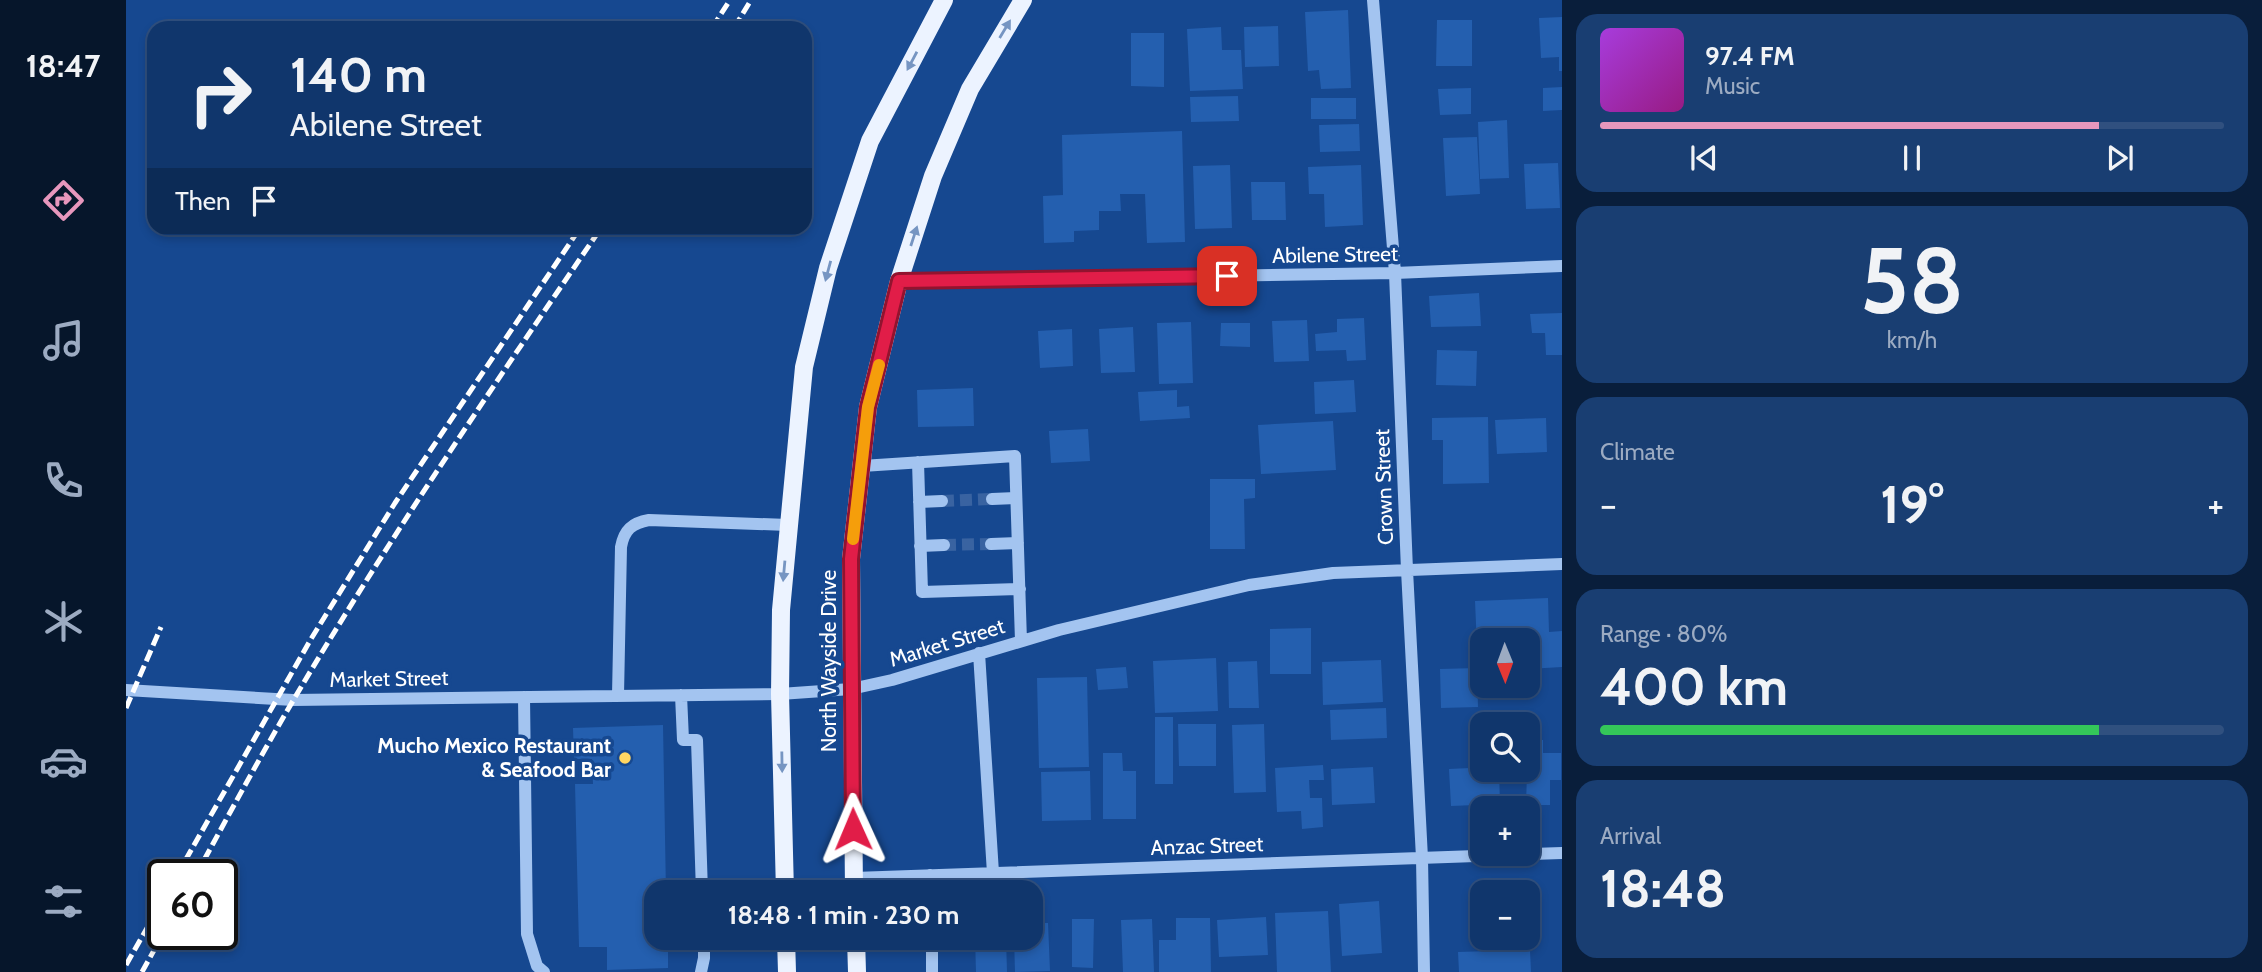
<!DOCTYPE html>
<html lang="en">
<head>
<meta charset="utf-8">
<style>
	:root { --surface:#10366c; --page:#193e72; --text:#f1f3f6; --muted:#9cabc2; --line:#30507f; --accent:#e797bd }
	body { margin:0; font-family:Cabin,sans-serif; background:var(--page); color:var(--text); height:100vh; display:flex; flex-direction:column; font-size:26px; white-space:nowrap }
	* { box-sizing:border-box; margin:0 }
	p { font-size:23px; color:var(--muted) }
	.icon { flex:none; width:38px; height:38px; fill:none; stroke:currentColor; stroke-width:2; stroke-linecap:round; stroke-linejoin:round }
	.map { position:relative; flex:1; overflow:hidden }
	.sheet { display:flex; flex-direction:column; gap:14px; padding:14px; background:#091e3b; width:700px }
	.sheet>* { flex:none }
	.banner { position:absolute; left:21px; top:21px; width:665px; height:214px; border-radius:21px; box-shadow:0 4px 10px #0003,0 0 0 2px var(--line); background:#10366c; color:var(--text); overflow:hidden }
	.needle { width:46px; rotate:179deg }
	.fabs { position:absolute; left:1344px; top:628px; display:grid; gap:14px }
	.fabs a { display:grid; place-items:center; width:70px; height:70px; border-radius:14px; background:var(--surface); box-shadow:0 4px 10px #0003,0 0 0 2px var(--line); font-size:35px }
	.speed { position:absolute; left:21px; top:859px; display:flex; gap:14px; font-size:35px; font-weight:700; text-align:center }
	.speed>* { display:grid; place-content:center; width:91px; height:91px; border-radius:50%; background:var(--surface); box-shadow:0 4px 10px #0003,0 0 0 2px var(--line); line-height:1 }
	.speed .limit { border:4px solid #111; border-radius:10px; background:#fff; color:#111 }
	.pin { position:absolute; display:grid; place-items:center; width:60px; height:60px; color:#fff; margin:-30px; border-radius:14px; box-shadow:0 4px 10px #0006 }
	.me { position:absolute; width:77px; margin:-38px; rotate:359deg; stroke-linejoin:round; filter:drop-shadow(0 0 5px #0008) }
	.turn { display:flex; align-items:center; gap:24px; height:147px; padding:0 28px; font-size:32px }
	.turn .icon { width:91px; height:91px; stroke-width:2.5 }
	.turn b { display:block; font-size:49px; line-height:60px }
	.then { display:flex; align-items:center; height:66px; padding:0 28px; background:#0003; gap:14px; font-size:26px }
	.big { font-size:52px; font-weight:800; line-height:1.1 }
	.sheet .card { flex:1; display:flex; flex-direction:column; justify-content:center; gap:10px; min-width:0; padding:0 24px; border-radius:21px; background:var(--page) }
	.sheet .dial { align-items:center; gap:0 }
	.dial b { font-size:91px; line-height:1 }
	.song { display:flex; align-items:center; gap:21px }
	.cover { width:84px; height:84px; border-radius:10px; background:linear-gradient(135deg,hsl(280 70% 55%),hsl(310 70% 35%)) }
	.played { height:7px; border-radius:4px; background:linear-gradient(90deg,var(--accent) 80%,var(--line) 80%) }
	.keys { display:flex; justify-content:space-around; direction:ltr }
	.heat { display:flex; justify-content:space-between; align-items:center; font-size:38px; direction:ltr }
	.charge { height:10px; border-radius:5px; background:linear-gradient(90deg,#34c759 80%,var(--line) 0) }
	.trip { position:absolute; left:518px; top:880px; width:399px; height:70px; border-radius:21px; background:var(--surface); box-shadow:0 4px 10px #0003,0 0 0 2px var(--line); font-weight:800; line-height:70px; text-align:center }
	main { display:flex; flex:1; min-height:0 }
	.tab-bar { display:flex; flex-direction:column; width:126px; justify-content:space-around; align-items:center; background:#06162b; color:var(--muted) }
	.tab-bar .icon { width:49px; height:49px }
	.tab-bar .selected { color:var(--accent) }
	.tab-bar b { font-size:32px; color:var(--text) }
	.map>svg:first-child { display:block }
	.building { fill:#245faf }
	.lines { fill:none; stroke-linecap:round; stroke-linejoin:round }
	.minor-tunnel { stroke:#3963a1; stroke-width:12; stroke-dasharray:12 6; stroke-linecap:butt }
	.minor { stroke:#a3c4f0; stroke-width:12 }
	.major { stroke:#ecf3ff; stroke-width:18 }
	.rail { stroke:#fff; stroke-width:5; stroke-dasharray:12 5; stroke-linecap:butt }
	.oneway { fill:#7695c2 }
	.route-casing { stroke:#92132f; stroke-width:18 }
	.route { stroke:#e11d48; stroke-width:12 }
	.slow { stroke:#f59e0b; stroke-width:12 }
	.poi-dot { fill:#ffd662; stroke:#164890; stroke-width:2.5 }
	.labels { text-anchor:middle; stroke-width:7; stroke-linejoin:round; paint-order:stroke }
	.street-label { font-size:21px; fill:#fff; stroke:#164890 }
	.poi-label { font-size:21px; font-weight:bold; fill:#fff; stroke:#164890; text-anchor:end }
</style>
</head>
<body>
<main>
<nav class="tab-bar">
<b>18:47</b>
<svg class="icon selected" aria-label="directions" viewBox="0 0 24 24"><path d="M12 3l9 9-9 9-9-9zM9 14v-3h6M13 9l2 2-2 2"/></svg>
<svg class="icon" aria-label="music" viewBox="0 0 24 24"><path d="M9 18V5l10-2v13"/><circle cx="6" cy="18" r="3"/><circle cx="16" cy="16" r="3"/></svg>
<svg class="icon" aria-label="phone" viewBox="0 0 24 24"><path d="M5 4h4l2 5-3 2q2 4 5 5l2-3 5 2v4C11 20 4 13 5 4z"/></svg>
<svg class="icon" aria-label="climate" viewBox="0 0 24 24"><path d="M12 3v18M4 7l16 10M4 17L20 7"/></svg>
<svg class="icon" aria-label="car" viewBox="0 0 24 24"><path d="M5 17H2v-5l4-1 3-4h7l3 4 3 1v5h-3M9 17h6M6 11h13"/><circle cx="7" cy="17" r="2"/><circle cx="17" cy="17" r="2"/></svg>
<svg class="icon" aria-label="filters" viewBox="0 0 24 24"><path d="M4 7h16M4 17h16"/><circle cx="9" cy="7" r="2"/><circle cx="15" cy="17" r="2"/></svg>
</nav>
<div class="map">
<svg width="1436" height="972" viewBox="0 0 1436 972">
	<rect width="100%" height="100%" fill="#164890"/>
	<path class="building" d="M1222,10L1225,88L1195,89L1193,70L1182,71L1179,12Z
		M1436,17V71H1433V57L1415,58L1413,18Z
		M1311,20H1346V66H1310Z
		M1152,26L1153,66L1119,67L1118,27Z
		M1095,27L1096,50H1115L1117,89L1064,91L1061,29Z
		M1005,33H1038V87L1005,86Z
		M1436,87V110L1417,111V88Z
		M1345,88V114L1314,115L1312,89Z
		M1112,96L1113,121L1065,122L1064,97Z
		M1185,98H1230V119H1185Z
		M1381,120L1383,178L1354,179L1352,122Z
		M1233,124L1234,151L1194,152L1193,125Z
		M1056,131L1059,242L1021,243L1019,194H994L995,211H973V230L948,231V242L918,243L917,196L937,195L936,135Z
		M1351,137L1354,194L1320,196L1317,138Z
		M1432,163L1434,208L1400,209L1398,164Z
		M1104,165L1106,228L1069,229L1067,166Z
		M1235,165L1237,225L1199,227L1198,194H1183L1182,167Z
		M1125,182H1159L1160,220H1126Z
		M1353,293L1355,326L1305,327L1303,296Z
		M1436,313V355H1420L1419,333H1406L1404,314Z
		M1238,318L1240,360L1221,361L1220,350L1190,351L1189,334L1211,332V319Z
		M1181,320L1183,361L1148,362L1146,321Z
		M1065,322L1067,383L1033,384L1031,323Z
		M1095,323H1124V347L1094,346Z
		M1007,327L1009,372L975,373L973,329Z
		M946,329L947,366L914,368L912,331Z
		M1311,350L1351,351L1350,386L1310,385Z
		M1228,380L1230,412L1189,414L1188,382Z
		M847,388L848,426L792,427L791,390Z
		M1051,390V407L1063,406L1064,418L1014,421L1012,392Z
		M1362,417L1363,483L1317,484V440H1306V418Z
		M1420,418L1421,452L1371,454L1369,420Z
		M1207,421L1210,470L1135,474L1132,425Z
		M962,429L964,461L925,463L923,431Z
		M1084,479H1129V498L1118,499L1119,549H1084Z
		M1422,598L1423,632L1436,631V667L1402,669V640H1356V670H1352L1349,601Z
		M1185,628V674H1144V629Z
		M1090,658L1092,711L1029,713L1027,661Z
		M1255,660L1257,702L1197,705L1196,662Z
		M1131,661L1133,708H1103L1102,662Z
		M1000,667L1002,688L972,690L970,669Z
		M1351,668L1352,707L1315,708L1314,669Z
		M961,677L963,767L913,768L911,678Z
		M1260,708L1261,738L1205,740L1204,710Z
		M1029,717H1047V784H1029Z
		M1052,724H1090V766H1053Z
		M1138,724L1140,792L1108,793L1106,725Z
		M537,725L540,892H530V938H542V968L481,970V947H453L449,784H467L466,759H448L447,728Z
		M1342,739H1356V770H1373L1374,804L1325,806L1323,769L1344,768Z
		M1402,740H1417V753H1435V780H1424V805H1400Z
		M977,753H996L997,771H1010V819H977Z
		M1197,765L1198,780H1183L1184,798H1196L1197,827L1176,829L1175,811L1151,812L1149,768Z
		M1247,767L1249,803L1206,805L1205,769Z
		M964,771L965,820L916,821L915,772Z
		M1253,901L1256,953L1216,956L1213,904Z
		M1402,902H1410V936H1402Z
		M1202,911L1205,972H1151L1149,913Z
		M1140,917L1142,955L1093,957L1091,920Z
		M1050,918H1084L1085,972H1033V940H1050Z
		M946,919H968L967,968L946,967Z
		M1026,919L1028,972H997L995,920Z
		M905,923H922L924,971L889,972L888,938H905Z
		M849,938H880L881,972H850Z
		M1404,950L1405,972H1333L1332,952Z"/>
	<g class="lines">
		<path class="minor-tunnel" d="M816,501L866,499
			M818,545L865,544"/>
		<path class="minor" d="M1247,0L1269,273L1281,570L1296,858L1298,972
			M773,281L1269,273L1436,266
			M792,462L796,592L894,589
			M736,466L889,456L895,641
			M866,499L890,498
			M793,502L816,501
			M865,544L892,543
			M794,546L818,545
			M853,653L867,873
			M0,690L167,700L654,694L725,689L766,680L933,630L1123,585L1207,573L1436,564
			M492,695L495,547C498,530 506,523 523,520L662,525
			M555,695L557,740H571L576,892
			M398,697L401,934L411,966L418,972
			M804,875L805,892
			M728,878L1436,853
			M806,938V972
			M575,972L578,958V938"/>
		<path class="major" d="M659,892L654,694L655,610L678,367L702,268L744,141L818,0
			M728,892L725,559L742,407L773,281L807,176L844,89L897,0
			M660,938L661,972
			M730,938L731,972"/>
		<path class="rail" d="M586,28L604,0
			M608,28L625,0
			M0,708L35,627
			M51,875L185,639L269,503L454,228
			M70,875C102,816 134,757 168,699C263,538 370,382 475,228
			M0,965L37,900
			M16,972L37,934"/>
	</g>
	<defs><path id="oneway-solid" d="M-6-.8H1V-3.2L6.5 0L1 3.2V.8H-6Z" transform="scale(1.75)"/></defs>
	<g class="oneway">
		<use href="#oneway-solid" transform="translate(879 29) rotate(-59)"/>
		<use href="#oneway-solid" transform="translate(786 61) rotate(118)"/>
		<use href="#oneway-solid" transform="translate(788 236) rotate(-72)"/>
		<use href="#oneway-solid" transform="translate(702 271) rotate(105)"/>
		<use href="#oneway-solid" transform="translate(658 571) rotate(95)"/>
		<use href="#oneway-solid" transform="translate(656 762) rotate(89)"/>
	</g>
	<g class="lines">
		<defs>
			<path id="route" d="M727,829L725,559L742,407L773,281L1101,276"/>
		</defs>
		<use href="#route" class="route-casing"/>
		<use href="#route" class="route"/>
		<path class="slow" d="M727,539L742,407L753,365"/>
	</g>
	<circle class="poi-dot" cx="499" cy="758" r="7"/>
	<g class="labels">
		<g class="street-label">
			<text transform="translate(1209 255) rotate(-1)" y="7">Abilene Street</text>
			<text transform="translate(1258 487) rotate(-92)" y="7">Crown Street</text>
			<text transform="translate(821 643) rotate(-17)" y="7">Market Street</text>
			<text transform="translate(703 661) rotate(-90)" y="7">North Wayside Drive</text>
			<text transform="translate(263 679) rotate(-1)" y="7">Market Street</text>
			<text transform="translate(1081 846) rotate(-2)" y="7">Anzac Street</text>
		</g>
		<g class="poi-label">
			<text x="485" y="753">Mucho Mexico Restaurant<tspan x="485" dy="24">&amp; Seafood Bar</tspan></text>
		</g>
	</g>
</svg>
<div class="fabs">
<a><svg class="needle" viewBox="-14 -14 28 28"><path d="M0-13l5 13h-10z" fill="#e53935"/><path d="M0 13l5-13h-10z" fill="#9cabc2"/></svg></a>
<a><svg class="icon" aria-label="search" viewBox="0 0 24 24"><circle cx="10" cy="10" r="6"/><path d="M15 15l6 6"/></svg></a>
<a>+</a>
<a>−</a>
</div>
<div class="speed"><div class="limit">60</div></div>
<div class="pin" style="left:1101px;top:276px;background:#d93025"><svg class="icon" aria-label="arrive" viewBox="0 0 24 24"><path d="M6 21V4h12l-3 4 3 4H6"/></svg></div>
<svg class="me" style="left:727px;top:829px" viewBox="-20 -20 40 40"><path d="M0-17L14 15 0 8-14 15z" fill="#e11d48" stroke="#fff" stroke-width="4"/></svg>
<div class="trip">18:48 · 1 min · 230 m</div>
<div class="banner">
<div class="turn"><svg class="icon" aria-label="right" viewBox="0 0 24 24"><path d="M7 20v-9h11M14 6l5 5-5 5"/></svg><div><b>140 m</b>Abilene Street</div></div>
<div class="then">Then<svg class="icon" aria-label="arrive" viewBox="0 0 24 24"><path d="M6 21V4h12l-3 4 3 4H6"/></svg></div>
</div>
</div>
<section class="sheet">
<div class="card">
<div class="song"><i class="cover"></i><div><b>97.4 FM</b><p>Music</p></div></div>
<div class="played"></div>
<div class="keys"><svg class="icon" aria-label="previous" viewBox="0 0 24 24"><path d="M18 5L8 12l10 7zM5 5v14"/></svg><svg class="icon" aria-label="pause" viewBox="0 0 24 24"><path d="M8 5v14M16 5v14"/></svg><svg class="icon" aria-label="next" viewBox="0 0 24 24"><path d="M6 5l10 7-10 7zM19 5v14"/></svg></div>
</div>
<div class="card dial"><b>58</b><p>km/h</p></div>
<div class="card"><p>Climate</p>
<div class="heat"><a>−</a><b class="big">19°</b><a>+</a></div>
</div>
<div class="card"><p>Range · 80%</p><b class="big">400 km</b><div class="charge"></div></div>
<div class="card"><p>Arrival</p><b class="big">18:48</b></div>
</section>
</main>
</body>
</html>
